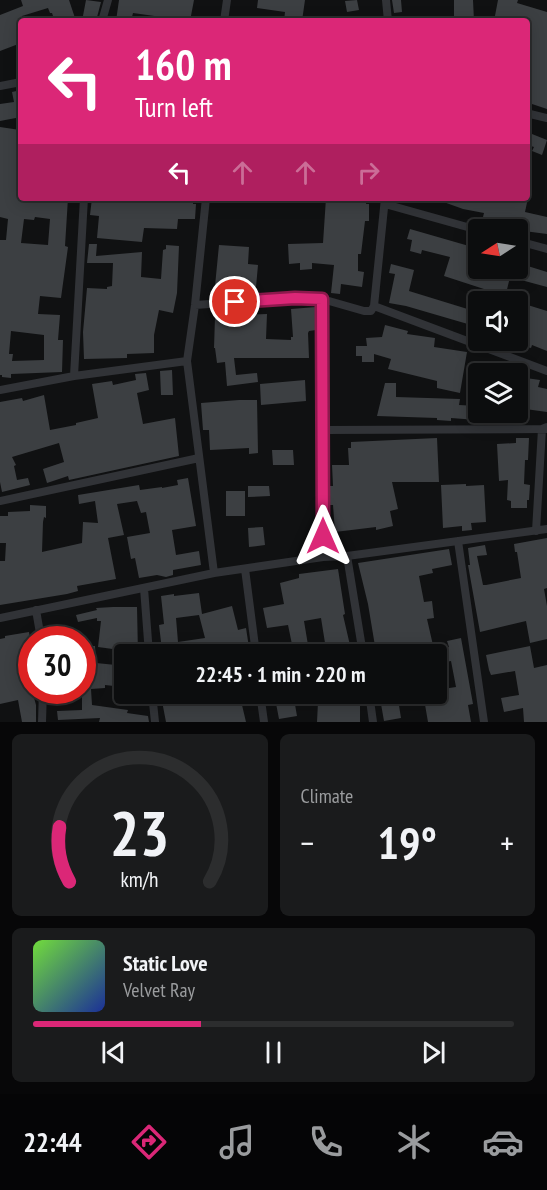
<!DOCTYPE html>
<html lang="en">
<head>
<meta charset="utf-8">
<style>
	:root { --surface:#0c0d0e; --page:#1a1b1c; --text:#f1f3f6; --muted:#9a9c9e; --line:#2c2d2e; --accent:#db2777 }
	body { margin:0; font-family:"PT Sans Narrow",sans-serif; background:var(--page); color:var(--text); height:100vh; display:flex; flex-direction:column; font-size:22px; white-space:nowrap }
	* { box-sizing:border-box; margin:0 }
	p { font-size:20px; color:var(--muted) }
	.icon { flex:none; width:33px; height:33px; fill:none; stroke:currentColor; stroke-width:2; stroke-linecap:round; stroke-linejoin:round }
	.map { position:relative; height:722px; overflow:hidden }
	.panel { display:flex; flex-direction:column; gap:12px; padding:12px; background:#070708; flex:1 }
	.panel>* { flex:none }
	.banner { position:absolute; left:18px; top:18px; width:512px; height:183px; border-radius:6px; box-shadow:0 3px 15px #0003,0 0 0 2px var(--line); background:#db2777; color:#fff; overflow:hidden }
	.needle { width:39px; rotate:258deg }
	.tools { position:absolute; left:468px; top:219px; display:grid; gap:12px }
	.tools a { display:grid; place-items:center; width:60px; height:60px; border-radius:6px; background:var(--surface); box-shadow:0 3px 15px #0003,0 0 0 2px var(--line); font-size:30px }
	.speed { position:absolute; left:18px; top:626px; display:flex; gap:12px; font-size:30px; font-weight:700; text-align:center }
	.speed>* { display:grid; place-content:center; width:78px; height:78px; border-radius:50%; background:var(--surface); box-shadow:0 3px 15px #0003,0 0 0 2px var(--line); line-height:1 }
	.speed .limit { border:9px solid #d22; background:#fff; color:#111 }
	.pin { position:absolute; display:grid; place-items:center; width:51px; height:51px; color:#fff; margin:-26px; border:3px solid #fff; border-radius:50%; box-shadow:0 2px 6px #0007 }
	.me { position:absolute; width:66px; margin:-33px; rotate:0deg; stroke-linejoin:round; filter:drop-shadow(0 0 4px #0008) }
	.turn { display:flex; align-items:center; gap:21px; height:126px; padding:0 18px; font-size:27px }
	.turn .icon { width:78px; height:78px; stroke-width:2.5 }
	.turn b { display:block; font-size:42px; line-height:51px }
	.lanes { display:flex; align-items:center; height:57px; padding:0 18px; background:#0003; justify-content:center; gap:30px; direction:ltr }
	.lanes .off { opacity:.35 }
	.big { font-size:45px; font-weight:600; line-height:1.1 }
	.panel .card { flex:1; display:flex; flex-direction:column; justify-content:center; gap:9px; min-width:0; padding:0 21px; border-radius:9px; background:var(--page) }
	.panel .dial { align-items:center; gap:0 }
	.dial svg { height:156px; overflow:visible; fill:none; stroke:var(--line); stroke-width:7; stroke-linecap:round; text-anchor:middle }
	.dial text { fill:var(--text); stroke:none }
	.song { display:flex; align-items:center; gap:18px }
	.cover { width:72px; height:72px; border-radius:9px; background:linear-gradient(135deg,hsl(100 70% 55%),hsl(230 70% 35%)) }
	.played { height:6px; border-radius:3px; background:linear-gradient(90deg,var(--accent) 35%,var(--line) 35%) }
	.keys { display:flex; justify-content:space-around; direction:ltr }
	.heat { display:flex; justify-content:space-between; align-items:center; font-size:33px; direction:ltr }
	.panel .tiles { flex:1; display:grid; gap:12px; grid-template-columns:1fr 1fr }
	.card:last-child { grid-column:span 2 }
	.trip { position:absolute; left:114px; top:644px; width:333px; height:60px; border-radius:6px; background:var(--surface); box-shadow:0 3px 15px #0003,0 0 0 2px var(--line); font-weight:600; line-height:60px; text-align:center }
	.tab-bar { display:flex; height:96px; justify-content:space-around; align-items:center; background:#050506; color:var(--muted) }
	.tab-bar .icon { width:42px; height:42px }
	.tab-bar .active { color:var(--accent) }
	.tab-bar b { font-size:27px; color:var(--text) }
	.map>svg:first-child { display:block }
	.building { fill:#3c3f42; fill-rule:evenodd }
	.lines { fill:none; stroke-linecap:round; stroke-linejoin:round }
	.street { stroke:#313337; stroke-width:8 }
	.route-casing { stroke:#8e194d; stroke-width:15 }
	.route { stroke:#db2777; stroke-width:10 }
</style>
</head>
<body>
<div class="map">
<svg width="547" height="722" viewBox="0 0 547 722">
	<rect width="100%" height="100%" fill="#101112"/>
	<path class="building" d="M21,0H69L76,21H62L61,18L54,19L52,13H50L48,8L22,16L23,20L21,21V43L0,51V15L23,6Z
		M86,0L101,2L96,21H82Z
		M119,0H194L190,21L133,13L131,21H116Z
		M258,0H305L302,21H284L285,12L257,8Z
		M357,0L359,10L347,12L345,1Z
		M392,0H401L402,12L394,13Z
		M454,0H473L474,21H454Z
		M498,0H518L517,3L547,12V109L526,102V21H494Z
		M21,90V117L0,121V104L14,102L12,92Z
		M0,127L20,130L17,158H21V198H68L65,246L68,247L61,298L40,296L38,314L60,315L58,340H63L62,372L11,374V378L2,377V375H0V240H6L8,219L0,217ZM35,217L50,219L48,245L21,243L24,219L34,220ZM11,331L44,335V360L12,361L13,354H9Z
		M532,134L547,140L542,155L532,151L534,147L528,145Z
		M92,198L139,202V198H193V204H196L195,219H178L177,229L144,228L142,242L97,238L99,216L90,215Z
		M326,198H367L366,204H369V221H365L361,254H358V271L364,272L362,287L341,284L340,294L331,293L334,265L312,263V269L300,270V263L289,264L288,244L323,243Z
		M438,198H528L525,212L547,217V234L524,231L526,226L498,220L496,230L484,227L481,225L484,213L463,209L438,200Z
		M410,229L469,246V248L478,250V268H518V263L547,272V287L510,277L504,302H484L487,290L444,276L450,257L422,250L421,254L410,251L412,240L407,239Z
		M89,244H97L96,256L142,252L141,277L161,279L163,250L166,249V245L179,246L177,293L173,313L159,310L154,335V353L127,354V358L84,359L83,332L87,288L107,289V287L112,286L113,263H87Z
		M219,245L249,247L248,264L258,265L256,287L247,286L246,288L238,287V289L215,286Z
		M391,264L414,270L409,291L474,311L472,317L478,320V327L406,306L389,303L395,274L389,273Z
		M518,302L547,311V351L532,345L531,348L515,343L518,340Z
		M316,307V330L309,331L308,333L309,358H234L236,375L257,373L258,382L227,386L225,362L217,363L215,348H214L215,317H223L224,311L238,313V315L267,314L266,339L291,340V337H293L291,309Z
		M385,325L408,331L407,334L435,338L434,347L467,352L460,393L437,388V381L388,369L391,359L374,354V362H362V356H356V346H367L366,338L382,337Z
		M172,370L173,395H161L160,371Z
		M146,373L149,390L137,393L143,424L175,418L179,456L69,480L68,476L47,483L43,469L64,462L59,443L12,457L16,465L14,466L17,480L28,478L30,485L2,492L0,482V402L22,398L23,401L44,395L50,430L76,425V423L98,418L92,384L112,381L113,385L136,380L135,374Z
		M526,378L540,380L538,387L547,389V412L518,408V388L524,389Z
		M305,380L306,401L261,405L260,384Z
		M385,383H396V397L460,399L459,405L478,406L477,412H508L507,422L490,419V421L451,418V421L437,420V418L377,416Z
		M239,400H257L258,453L249,454V448L210,450L209,430H203L201,403Z
		M437,438L439,482H392L398,509L390,511L393,526L376,530V527L335,532L333,505H330V486H333L332,465H349L348,448H351V442Z
		M516,438H529L528,460H525L524,484L530,485L529,500H527V508H511V501L507,500L508,480L499,481L497,444L516,443Z
		M272,450H293L294,465H273Z
		M188,478L196,526L172,530L176,555L199,551L201,565L173,570V575L166,577L157,575L139,578L135,558L131,559L127,537L150,533L146,512L141,513L137,501L117,504L124,535L108,538L116,579L77,586L78,591L67,594L0,605V561H5L6,543H0V516H8V512L30,511V505L46,506V518L44,517L43,522L42,552L82,543L83,522L98,523L95,501L79,504L78,495L139,485L140,490L162,487V488L178,485L177,480Z
		M466,484V486L484,485L486,522L471,523L472,530L462,531V526L443,528L441,485Z
		M248,486H269L270,496L248,497Z
		M226,491H245V516H226Z
		M263,527L265,545L249,547L248,528Z
		M547,538V588L544,589L547,606V639L530,643L526,621L480,632L468,565H470L468,548L485,545L487,555L477,556L483,585H486L521,578L517,552H515L514,544Z
		M449,549L452,565L432,569L433,573L419,576L424,602L432,601L434,618L427,619L435,654H399L398,648L376,652L368,604L358,563Z
		M338,569L345,614L343,615L352,654H294L288,625L267,628L263,608L284,604L280,583L299,578V574ZM321,618L325,643L308,645L304,621Z
		M199,593L202,614L232,606L238,630L246,628L250,654H192V652L175,654L174,648L162,650L159,625L164,624L161,596L174,594V596ZM199,615L205,638L178,642L176,618Z
		M113,607H137L138,654H119L120,650L98,647L101,621H97V618L78,622L76,615L97,610L96,608Z
		M29,632L30,639L24,641L32,690L36,705V722H22L18,700L0,704V639L5,638V636Z
		M461,638L473,704L468,705L471,722H428L423,693H436V690L456,687L451,661L436,664V650L449,647L447,641Z
		M82,646H95L96,663L116,665L114,686L105,685V688L91,689L92,705L128,710L127,713L148,716L149,722H99L100,718L58,720L57,711L82,710Z
		M530,646L534,668L547,665V722H524L523,708L504,712L501,698L519,695L515,671L491,675L489,670L486,655Z
		M207,693H248L250,703L242,705L246,722H166L161,696L175,694L177,702L208,696Z
		M274,693H293L297,716L279,719Z
		M347,693H360V722H317L318,702L349,703Z
		M385,693H397L401,718L384,721L381,704L387,703Z"/>
	<g class="lines">
		<path class="street" d="M386,0L388,21
			M102,21L108,0
			M224,21L227,0
			M0,86L21,82
			M526,113L547,118
			M206,198L195,305L187,361L214,573
			M385,204L478,230
			M518,241L547,249
			M322,299L324,430L547,429
			M195,305L295,298L322,299L364,311H371L374,306L385,198
			M374,306L547,371
			M74,376L84,198
			M0,390L74,376L187,361
			M0,501L199,458
			M536,531L542,429L547,427
			M458,541L484,722
			M347,556L363,654
			M323,557L324,430
			M245,569L256,654
			M144,588L149,654
			M36,610L41,639
			M0,618L214,573L323,557L347,556L547,529
			M152,693L155,722
			M260,693L264,722
			M369,693L373,722
			M42,722L43,690"/>
	</g>
	<g class="lines">
		<defs>
			<path id="route" d="M235,302L295,298L322,299L323,536"/>
		</defs>
		<use href="#route" class="route-casing"/>
		<use href="#route" class="route"/>
	</g>
</svg>
<div class="tools">
<a><svg class="needle" viewBox="-14 -14 28 28"><path d="M0-13l5 13h-10z" fill="#e53935"/><path d="M0 13l5-13h-10z" fill="#9a9c9e"/></svg></a>
<a><svg class="icon" aria-label="sound" viewBox="0 0 24 24"><path d="M4 9h4l5-4v14l-5-4H4zM17 9q2 3 0 6"/></svg></a>
<a><svg class="icon" aria-label="layers" viewBox="0 0 24 24"><path d="M12 4l9 5-9 5-9-5zM3 14l9 5 9-5"/></svg></a>
</div>
<div class="speed"><div class="limit">30</div></div>
<div class="pin" style="left:235px;top:302px;background:#d93025"><svg class="icon" aria-label="arrive" viewBox="0 0 24 24"><path d="M6 21V4h12l-3 4 3 4H6"/></svg></div>
<svg class="me" style="left:323px;top:536px" viewBox="-20 -20 40 40"><path d="M0-17L14 15 0 8-14 15z" fill="#db2777" stroke="#fff" stroke-width="4"/></svg>
<div class="trip">22:45 · 1 min · 220 m</div>
<div class="banner">
<div class="turn"><svg class="icon" aria-label="left" viewBox="0 0 24 24"><path d="M17 20v-9H6M10 6l-5 5 5 5"/></svg><div><b>160 m</b>Turn left</div></div>
<div class="lanes"><svg class="icon" aria-label="left" viewBox="0 0 24 24"><path d="M17 20v-9H6M10 6l-5 5 5 5"/></svg><svg class="icon off" aria-label="ahead" viewBox="0 0 24 24"><path d="M12 20V5M6 11l6-6 6 6"/></svg><svg class="icon off" aria-label="ahead" viewBox="0 0 24 24"><path d="M12 20V5M6 11l6-6 6 6"/></svg><svg class="icon off" aria-label="right" viewBox="0 0 24 24"><path d="M7 20v-9h11M14 6l5 5-5 5"/></svg></div>
</div>
</div>
<section class="panel">
<div class="tiles">
<div class="card dial"><svg viewBox="0 0 100 80">
<path d="M14 69A42 42 0 1 1 86 69"/>
<path d="M14 69A42 42 0 0 1 9 41" stroke="#db2777"/>
<text x="50" y="56" font-size="32" font-weight="700">23</text>
<text x="50" y="72" font-size="11">km/h</text>
</svg></div>
<div class="card"><p>Climate</p>
<div class="heat"><a>−</a><b class="big">19°</b><a>+</a></div>
</div>
<div class="card">
<div class="song"><i class="cover"></i><div><b>Static Love</b><p>Velvet Ray</p></div></div>
<div class="played"></div>
<div class="keys"><svg class="icon" aria-label="previous" viewBox="0 0 24 24"><path d="M18 5L8 12l10 7zM5 5v14"/></svg><svg class="icon" aria-label="pause" viewBox="0 0 24 24"><path d="M8 5v14M16 5v14"/></svg><svg class="icon" aria-label="next" viewBox="0 0 24 24"><path d="M6 5l10 7-10 7zM19 5v14"/></svg></div>
</div>
</div>
</section>
<nav class="tab-bar">
<b>22:44</b>
<svg class="icon active" aria-label="directions" viewBox="0 0 24 24"><path d="M12 3l9 9-9 9-9-9zM9 14v-3h6M13 9l2 2-2 2"/></svg>
<svg class="icon" aria-label="music" viewBox="0 0 24 24"><path d="M9 18V5l10-2v13"/><circle cx="6" cy="18" r="3"/><circle cx="16" cy="16" r="3"/></svg>
<svg class="icon" aria-label="phone" viewBox="0 0 24 24"><path d="M5 4h4l2 5-3 2q2 4 5 5l2-3 5 2v4C11 20 4 13 5 4z"/></svg>
<svg class="icon" aria-label="climate" viewBox="0 0 24 24"><path d="M12 3v18M4 7l16 10M4 17L20 7"/></svg>
<svg class="icon" aria-label="car" viewBox="0 0 24 24"><path d="M5 17H2v-5l4-1 3-4h7l3 4 3 1v5h-3M9 17h6M6 11h13"/><circle cx="7" cy="17" r="2"/><circle cx="17" cy="17" r="2"/></svg>
</nav>
</body>
</html>
